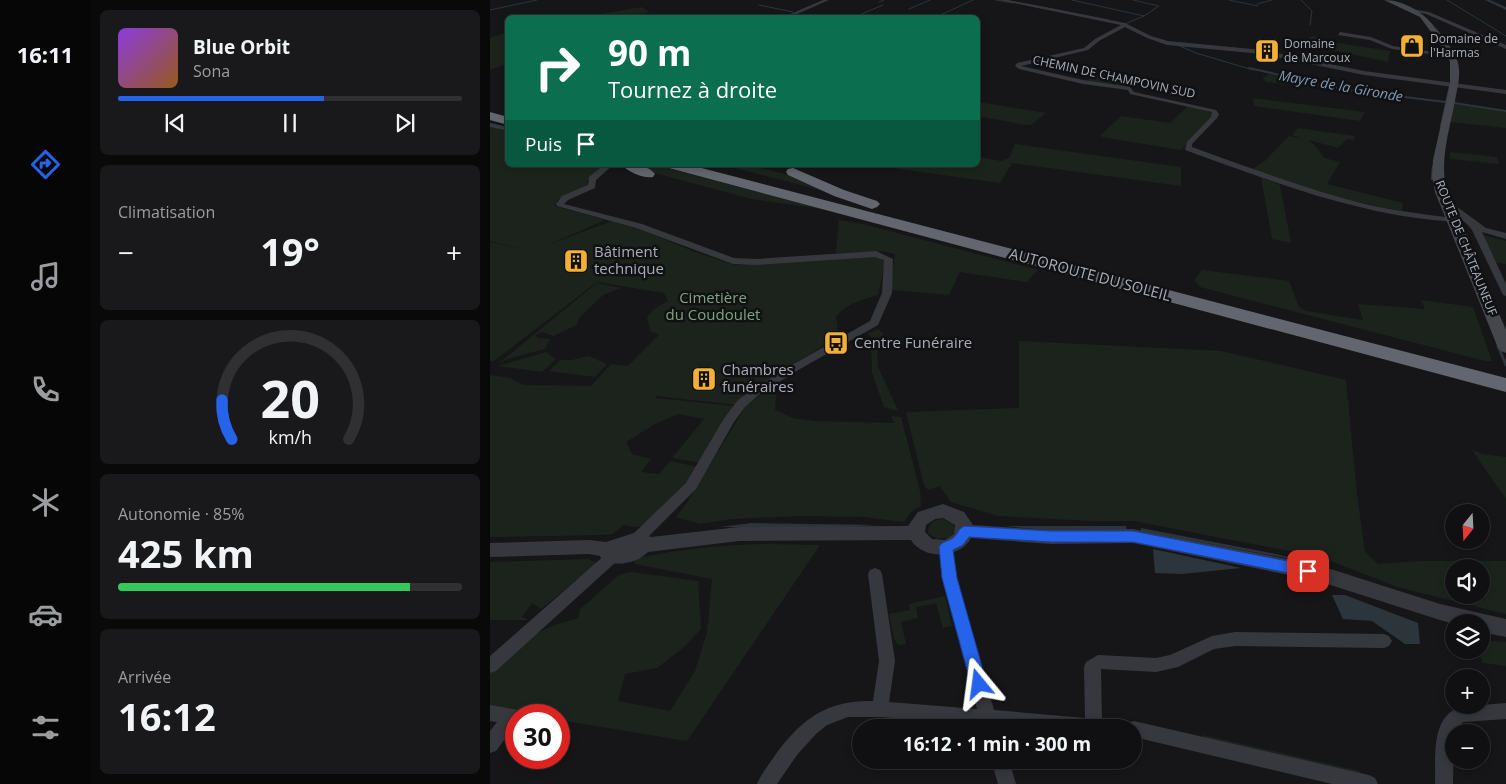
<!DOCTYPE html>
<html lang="fr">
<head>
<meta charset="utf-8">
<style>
	:root { --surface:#101012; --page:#19191b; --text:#f1f3f6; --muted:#9c9d9f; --line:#303032; --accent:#2563eb }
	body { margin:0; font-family:"Open Sans",sans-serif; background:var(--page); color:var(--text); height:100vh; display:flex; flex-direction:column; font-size:19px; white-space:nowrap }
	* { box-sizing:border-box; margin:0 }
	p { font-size:16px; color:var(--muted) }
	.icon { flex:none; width:28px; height:28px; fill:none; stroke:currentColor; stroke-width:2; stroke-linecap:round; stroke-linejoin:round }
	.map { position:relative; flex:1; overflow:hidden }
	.panel { display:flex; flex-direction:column; gap:10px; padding:10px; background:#09090a; width:400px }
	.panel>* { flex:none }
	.hud { position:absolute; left:15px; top:15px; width:475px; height:152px; border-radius:8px; box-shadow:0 2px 8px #0003,0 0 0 1px var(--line); background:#0b6e4f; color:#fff; overflow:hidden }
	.needle { width:32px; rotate:198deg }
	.controls { position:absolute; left:955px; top:504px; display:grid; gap:10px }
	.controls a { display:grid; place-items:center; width:45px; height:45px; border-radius:50%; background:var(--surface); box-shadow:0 2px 8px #0003,0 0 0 1px var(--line); font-size:25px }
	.speed { position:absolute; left:15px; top:704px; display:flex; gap:10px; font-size:25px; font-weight:700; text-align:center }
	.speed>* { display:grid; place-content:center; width:65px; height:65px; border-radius:50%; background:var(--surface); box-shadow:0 2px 8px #0003,0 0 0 1px var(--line); line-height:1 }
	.speed .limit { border:8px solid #d22; background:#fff; color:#111 }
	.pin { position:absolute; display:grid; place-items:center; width:42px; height:42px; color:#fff; margin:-21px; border-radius:10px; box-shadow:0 2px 8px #0006 }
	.me { position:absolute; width:55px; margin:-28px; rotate:344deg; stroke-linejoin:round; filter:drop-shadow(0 0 4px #0008) }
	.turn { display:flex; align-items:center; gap:18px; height:105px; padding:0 20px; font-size:22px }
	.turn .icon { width:65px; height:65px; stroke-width:2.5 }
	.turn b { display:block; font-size:35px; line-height:42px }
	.then { display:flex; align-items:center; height:48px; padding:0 20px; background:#0003; gap:10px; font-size:19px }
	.big { font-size:38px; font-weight:700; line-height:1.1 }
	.panel .widget { flex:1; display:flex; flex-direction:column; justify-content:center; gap:8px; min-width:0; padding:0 18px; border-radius:8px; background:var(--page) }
	.panel .dial { align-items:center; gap:0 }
	.dial svg { height:130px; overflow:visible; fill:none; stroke:var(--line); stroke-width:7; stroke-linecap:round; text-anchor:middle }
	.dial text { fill:var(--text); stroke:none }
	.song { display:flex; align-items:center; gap:15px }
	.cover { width:60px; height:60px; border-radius:8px; background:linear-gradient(135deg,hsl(270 70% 55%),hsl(30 70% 35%)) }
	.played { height:5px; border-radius:2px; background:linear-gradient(90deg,var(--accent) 60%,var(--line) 60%) }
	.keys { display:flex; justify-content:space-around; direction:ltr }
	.heat { display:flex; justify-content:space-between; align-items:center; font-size:28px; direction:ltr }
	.charge { height:8px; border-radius:4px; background:linear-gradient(90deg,#34c759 85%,var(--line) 0) }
	.trip { position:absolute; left:362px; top:719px; width:290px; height:50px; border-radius:25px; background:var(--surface); box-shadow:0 2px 8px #0003,0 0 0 1px var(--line); font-weight:700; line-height:50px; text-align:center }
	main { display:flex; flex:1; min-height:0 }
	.tabs { display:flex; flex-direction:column; width:90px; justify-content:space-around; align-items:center; background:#060607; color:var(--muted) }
	.tabs .icon { width:35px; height:35px }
	.tabs .current { color:var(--accent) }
	.tabs b { font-size:22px; color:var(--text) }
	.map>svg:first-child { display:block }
	.green { fill:#1c231d; fill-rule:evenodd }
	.water { fill:#2c353c }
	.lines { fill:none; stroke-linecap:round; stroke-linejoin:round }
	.stream-far3 { stroke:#2c353c; stroke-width:1 }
	.stream-far2 { stroke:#2c353c; stroke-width:2 }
	.stream-far1 { stroke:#2c353c; stroke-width:2.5 }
	.stream { stroke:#2c353c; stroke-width:3 }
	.canal { fill:#2c353c; fill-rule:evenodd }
	.minor { fill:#37383d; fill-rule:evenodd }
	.tertiary { fill:#37383d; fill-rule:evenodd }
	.secondary { fill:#45474d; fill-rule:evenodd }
	.motorway { fill:#63666e; fill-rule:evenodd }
	.route { fill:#2563eb; stroke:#184099 }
	.labels { text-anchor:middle; stroke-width:5; stroke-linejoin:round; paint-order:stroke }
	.far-poi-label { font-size:12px; fill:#a8adb8; stroke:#111113; text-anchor:start }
	.far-street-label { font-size:12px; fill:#a8adb8; stroke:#111113 }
	.far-water-label { font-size:14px; font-style:italic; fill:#7f9bb3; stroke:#111113 }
	.poi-label { font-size:15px; fill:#a8adb8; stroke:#111113; text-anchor:start }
	.street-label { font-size:15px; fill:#a8adb8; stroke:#111113 }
	.park-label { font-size:15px; fill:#7fa381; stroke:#111113 }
</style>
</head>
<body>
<main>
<nav class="tabs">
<b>16:11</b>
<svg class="icon current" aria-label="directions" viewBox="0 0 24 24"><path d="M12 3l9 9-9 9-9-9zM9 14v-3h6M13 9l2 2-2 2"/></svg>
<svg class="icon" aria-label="music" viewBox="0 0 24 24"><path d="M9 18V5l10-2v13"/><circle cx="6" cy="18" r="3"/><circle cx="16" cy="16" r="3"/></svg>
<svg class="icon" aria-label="phone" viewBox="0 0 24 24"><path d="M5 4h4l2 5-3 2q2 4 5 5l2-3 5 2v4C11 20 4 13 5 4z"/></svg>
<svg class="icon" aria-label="climate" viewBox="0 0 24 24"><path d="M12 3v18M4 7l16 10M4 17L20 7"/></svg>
<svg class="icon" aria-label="car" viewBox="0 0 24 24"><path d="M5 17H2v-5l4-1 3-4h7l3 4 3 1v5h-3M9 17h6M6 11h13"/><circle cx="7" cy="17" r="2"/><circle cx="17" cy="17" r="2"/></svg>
<svg class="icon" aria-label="filters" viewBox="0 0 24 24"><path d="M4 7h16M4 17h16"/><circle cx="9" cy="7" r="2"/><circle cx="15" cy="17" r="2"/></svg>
</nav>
<section class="panel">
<div class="widget">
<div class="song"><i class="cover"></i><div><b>Blue Orbit</b><p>Sona</p></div></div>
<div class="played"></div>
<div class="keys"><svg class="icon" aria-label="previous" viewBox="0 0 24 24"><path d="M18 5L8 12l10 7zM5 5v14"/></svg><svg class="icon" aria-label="pause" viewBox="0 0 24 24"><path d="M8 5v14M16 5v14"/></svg><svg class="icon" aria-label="next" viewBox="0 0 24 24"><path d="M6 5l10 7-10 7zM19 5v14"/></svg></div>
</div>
<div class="widget"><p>Climatisation</p>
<div class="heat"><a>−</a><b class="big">19°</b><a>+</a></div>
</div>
<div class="widget dial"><svg viewBox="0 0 100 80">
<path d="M14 69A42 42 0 1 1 86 69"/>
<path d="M14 69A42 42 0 0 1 8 45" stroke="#2563eb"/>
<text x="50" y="56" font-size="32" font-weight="700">20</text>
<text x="50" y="72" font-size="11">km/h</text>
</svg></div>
<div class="widget"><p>Autonomie · 85%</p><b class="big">425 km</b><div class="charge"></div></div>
<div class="widget"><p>Arrivée</p><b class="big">16:12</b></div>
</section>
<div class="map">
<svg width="1016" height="784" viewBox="0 0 1016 784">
	<rect width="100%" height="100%" fill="#161618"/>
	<path class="green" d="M151,7L160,12L133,17H95Z
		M15,33L17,34V64L0,70V38Z
		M823,36L848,43L900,51L898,62L809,43Z
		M611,72L651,79L642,87H636L596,81Z
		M779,74L824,82L865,92L776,82L773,78Z
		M763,98L875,112L870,121L764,106Z
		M488,102L556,113L541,125H536L488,116Z
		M964,104L1016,112V128L960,122Z
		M698,106L717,110L723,113L719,121L691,150L612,137L611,135L631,116L680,123Z
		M0,127L17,131L18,165H120L114,173L96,181L98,185L95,189L68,199L65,206L115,220L60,244L122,221L157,232L205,252L245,265L383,256L391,258L395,262L388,295C374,299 355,304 346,317L349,336L288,374L247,405L166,396V398L244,406L211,463L182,458L214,419L188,414L165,424L136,442L142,454L161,459L151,472L169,474L180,461L208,467L193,489L157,525L145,527L134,525L123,534L112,535L0,537V375L20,378L33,385L101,386L121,364L138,366L169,335L160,331L157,317L164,309L178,301L174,293L107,282L4,361H0V242L42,251L0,241Z
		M808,128L865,136L864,140L857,139L848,148L819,140L828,149L834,158L850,162L837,184L913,203L912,211C862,202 811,188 763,169L776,160L799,136L814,139L802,135Z
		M525,144L691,167V186L522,163L510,183L381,165H488V157L511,161L519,158Z
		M960,152L1007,157L1009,164L960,159Z
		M143,165H166L332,209L262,199L153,170Z
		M233,165H260L306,177L353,196Z
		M771,177L790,185L801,243L782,239Z
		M349,220L373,224L548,270L536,282L470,272L459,295L400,290L405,254L392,251L346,253Z
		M993,235L1016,241V264L1003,262Z
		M712,270L799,281L809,307L816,311L873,320L868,304L935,309L931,300L983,307L1002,361H995L710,287L704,280Z
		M107,283L131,288L113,295L90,317L86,325L64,336L52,332L45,335L48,338L60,339L55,349L24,357L9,363Z
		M388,329L394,334L387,353L388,367L408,410L407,411L394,407L382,373L381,336L377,334Z
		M529,341L731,351L856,380L867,494L875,552L888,564L931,561H1016V614L907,587L831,557L742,540L644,521H602L508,516L461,502L450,486L438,490L434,485L416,412L529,408ZM964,568H991V595H964Z
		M56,352L66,359L52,372L8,366Z
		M98,356L117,364L105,377L59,371L70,360H82Z
		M284,385L295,387L286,394L285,410L303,418L324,421L404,423L401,416L411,417L430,491L431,506L421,512L414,522L374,517L310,516L242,519L210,524L186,517L198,501L256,406Z
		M982,450L993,454L1016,457V499Z
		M452,519L463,524L465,531L460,537L447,539L438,533L439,526L444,521Z
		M275,544L330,545L197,741L69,720V715H37L0,709V673L43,635L65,625L88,618L90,609L129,575L141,572L208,581L211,629L194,647L167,668L135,674L128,701L180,711L205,671L217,633L222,579L145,564V559C188,549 231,545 275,544Z
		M98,559L107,563L51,609L42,603L32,617L38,620H0V562Z
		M455,596L462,626L453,628L446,603L426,607L428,618L411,622L416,644L408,645L404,639L399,614L420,610L419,604Z
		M991,640L1016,642V666L993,663L986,650H991Z
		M713,735L870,771V775L713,738Z"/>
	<path class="water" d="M262,523L387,525L336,528L230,527Z
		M514,526H636L637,530H555Z
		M651,528L786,554L817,562L651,531Z
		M663,549L751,568L692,574L665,573Z
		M842,595H855L928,623L930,644H915L882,621L853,619Z"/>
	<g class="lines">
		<path class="stream-far3" d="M506,0L523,3
			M582,0L654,16
			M739,0L768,6
			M811,0L822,11L820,25
			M957,0L1016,36
			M389,2L394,0
			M537,4L619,20
			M767,4L782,0
			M269,5L303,12
			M419,9L440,0
			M0,10L47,0
			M303,15L322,18
			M362,18L393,5
			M444,18L483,0
			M635,24L654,16L669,6L643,0
			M946,28L955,41
			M690,46L706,53L763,70"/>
		<path class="stream-far2" d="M759,68L858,90L955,102
			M964,103L1016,111
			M951,126L960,85"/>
		<path class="stream-far1" d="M942,179L943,167
			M973,230L986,259"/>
		<path class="stream" d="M1008,346L1016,365"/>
		<path class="canal" d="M995,0H1000L1016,7V10Z"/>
		<path class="minor" d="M333,0H339L298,18H291Z
			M509,0H518L635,23L661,36L678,41L772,50L874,71L1016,90V94L874,75L772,54L677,45L657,38L635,27L609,41L598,50L531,66L593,80L640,87L644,92L726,110L729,114L727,118L702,144V147C760,168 819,190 879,205C906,211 934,214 962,218L966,220L962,222C934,219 906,216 878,209C816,195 756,172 695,150L697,142L721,117L722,112L640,94L638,90L593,84L529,69L525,66L527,63L594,48L605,39L631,25Z
			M923,9L939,12L1016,45V49L936,14L921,11Z
			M850,32L881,37L903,46L964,55L961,57L902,49L880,40L848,35Z
			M0,123L18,127V131L0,127Z
			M114,165H123L106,180L105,188L78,200L74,204L152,224L244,258L266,259L386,251L403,259L402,293L388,325L310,369L271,393L255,407L244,422L206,489L152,543L147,544L142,543L140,539L142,535L196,483L233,420L247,401L263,389L302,365L380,321L392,293L394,260L385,257L266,265L243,264L146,228L67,206L66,204L72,196L98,185L99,177Z
			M953,201H959L996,228L1016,233V239L992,232L1016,284V296L1013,295L982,230L977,224L953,205Z
			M456,542L461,543L463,547L466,578L504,710L595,718L594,667L596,662L608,655L666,658L680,655L722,636L745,632L894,634L899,636L902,641L899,646L894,648L745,646L724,649L688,667L666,672L611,669L612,719L631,722L633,728H492V725L390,717H358L337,725L326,734L307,755L287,784H267C272,772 281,762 288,751C314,717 339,700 383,701L389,661L378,574L380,570L385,568L390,570L392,574L405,661L399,702L487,709L452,578L449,547L451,543Z
			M121,552L126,554L128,558L126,562L6,671L0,673V656L116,554Z
			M1016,703V719L973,722L964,732L963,784H945C946,758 940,719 969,707Z
			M0,705L28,710L30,715H26V724L6,751L0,753V731L7,722L0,721Z
			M644,721L879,775L885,778L888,784H842L644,737V728H636L638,723Z
			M501,760H519L526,784H508Z"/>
		<path class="tertiary" d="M453,504L474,512L483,525L561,530L643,529L828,565L950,604L1016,619V637L991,632V622L964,624L950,620L828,581L643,543L561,544L481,538C470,559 433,560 421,540L249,541L158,552C146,564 128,566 112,561L110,556L99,554L0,557V543L99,540L116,542L147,532L161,537L249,527L418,526L428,512ZM453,518L465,525L464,534L455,540L442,539L435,532L436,525L445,519Z"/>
		<path class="secondary" d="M894,0C912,0 932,11 943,25C951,36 962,47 967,60C972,72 967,89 965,101C959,132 949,162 957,192L1016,330V353L1011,351L1008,348L945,192L942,176L943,160L960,84V62L955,51L930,17Z"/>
		<path class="motorway" d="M0,112L18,117V125L0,120Z
			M132,165C144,165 157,164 165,174L163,177C154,179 138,172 132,165Z
			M177,165H200L1016,378V392L179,168Z
			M303,168L354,190L387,201L390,204L387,207L382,209L344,196L298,175L296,172L298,169Z"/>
	</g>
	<path class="route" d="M475,526L561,531H643L818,565L823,567L825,571L823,575L818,577L643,542H561L479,537L473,545L463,550L467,578L497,684L495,689L489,691L483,689L481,684L452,578L449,547C452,541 457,542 463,538C468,534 468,528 475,526Z"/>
	<defs>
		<symbol id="shop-square" viewBox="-11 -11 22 22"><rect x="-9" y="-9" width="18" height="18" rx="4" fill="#f2b134" stroke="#111113"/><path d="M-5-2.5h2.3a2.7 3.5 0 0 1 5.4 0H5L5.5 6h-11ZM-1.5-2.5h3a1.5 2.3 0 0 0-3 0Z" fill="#111"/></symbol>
		<symbol id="building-square" viewBox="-11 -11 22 22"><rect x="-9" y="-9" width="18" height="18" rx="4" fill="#f2b134" stroke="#111113"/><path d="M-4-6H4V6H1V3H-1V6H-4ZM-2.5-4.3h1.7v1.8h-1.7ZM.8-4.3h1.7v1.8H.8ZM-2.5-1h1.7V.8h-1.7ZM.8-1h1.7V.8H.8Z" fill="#111"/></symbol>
		<symbol id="bus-square" viewBox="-11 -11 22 22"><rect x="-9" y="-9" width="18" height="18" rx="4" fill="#f2b134" stroke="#111113"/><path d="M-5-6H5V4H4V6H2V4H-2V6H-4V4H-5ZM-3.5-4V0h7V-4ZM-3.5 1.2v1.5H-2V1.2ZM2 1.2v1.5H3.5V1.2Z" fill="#111"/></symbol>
	</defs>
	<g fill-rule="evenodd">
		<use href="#shop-square" x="908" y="32" width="28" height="28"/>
		<use href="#building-square" x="763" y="37" width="28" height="28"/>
		<use href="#building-square" x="72" y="247" width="28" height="28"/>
		<use href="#bus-square" x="332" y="329" width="28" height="28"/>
		<use href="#building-square" x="200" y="365" width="28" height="28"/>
	</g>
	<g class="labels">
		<g class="far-poi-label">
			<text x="940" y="43">Domaine de<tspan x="940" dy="14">l'Harmas</tspan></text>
			<text x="794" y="48">Domaine<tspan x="794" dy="14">de Marcoux</tspan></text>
		</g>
		<g class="far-street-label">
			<text transform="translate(624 77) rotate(12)" y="4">CHEMIN DE CHAMPOVIN SUD</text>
			<text transform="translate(976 248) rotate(68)" y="4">ROUTE DE CHÂTEAUNEUF</text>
		</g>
		<g class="far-water-label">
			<text transform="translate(851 86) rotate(10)" y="5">Mayre de la Gironde</text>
		</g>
		<g class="poi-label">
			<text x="104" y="257">Bâtiment<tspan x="104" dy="17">technique</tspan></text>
			<text x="364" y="348">Centre Funéraire</text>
			<text x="232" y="375">Chambres<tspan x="232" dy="17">funéraires</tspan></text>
		</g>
		<g class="street-label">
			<text transform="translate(600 275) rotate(15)" y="5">AUTOROUTE DU SOLEIL</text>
		</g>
		<g class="park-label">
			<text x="223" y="303">Cimetière<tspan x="223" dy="17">du Coudoulet</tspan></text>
		</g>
	</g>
</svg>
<div class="controls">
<a><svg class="needle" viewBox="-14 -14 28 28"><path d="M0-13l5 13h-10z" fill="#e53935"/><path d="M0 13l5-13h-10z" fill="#9c9d9f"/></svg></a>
<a><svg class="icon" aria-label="sound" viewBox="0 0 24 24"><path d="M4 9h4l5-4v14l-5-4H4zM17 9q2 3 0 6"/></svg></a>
<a><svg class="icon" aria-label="layers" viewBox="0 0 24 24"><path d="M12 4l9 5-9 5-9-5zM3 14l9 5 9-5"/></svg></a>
<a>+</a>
<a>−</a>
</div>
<div class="speed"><div class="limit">30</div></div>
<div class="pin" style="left:818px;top:571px;background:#d93025"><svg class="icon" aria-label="arrive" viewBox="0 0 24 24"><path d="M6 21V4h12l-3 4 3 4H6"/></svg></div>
<svg class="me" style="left:489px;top:684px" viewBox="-20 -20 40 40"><path d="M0-17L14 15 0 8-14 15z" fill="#2563eb" stroke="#fff" stroke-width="4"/></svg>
<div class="trip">16:12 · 1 min · 300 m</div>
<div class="hud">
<div class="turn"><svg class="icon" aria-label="right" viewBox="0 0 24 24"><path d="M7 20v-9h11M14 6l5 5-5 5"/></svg><div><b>90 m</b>Tournez à droite</div></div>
<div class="then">Puis<svg class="icon" aria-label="arrive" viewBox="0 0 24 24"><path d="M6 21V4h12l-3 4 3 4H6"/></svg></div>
</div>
</div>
</main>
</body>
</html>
